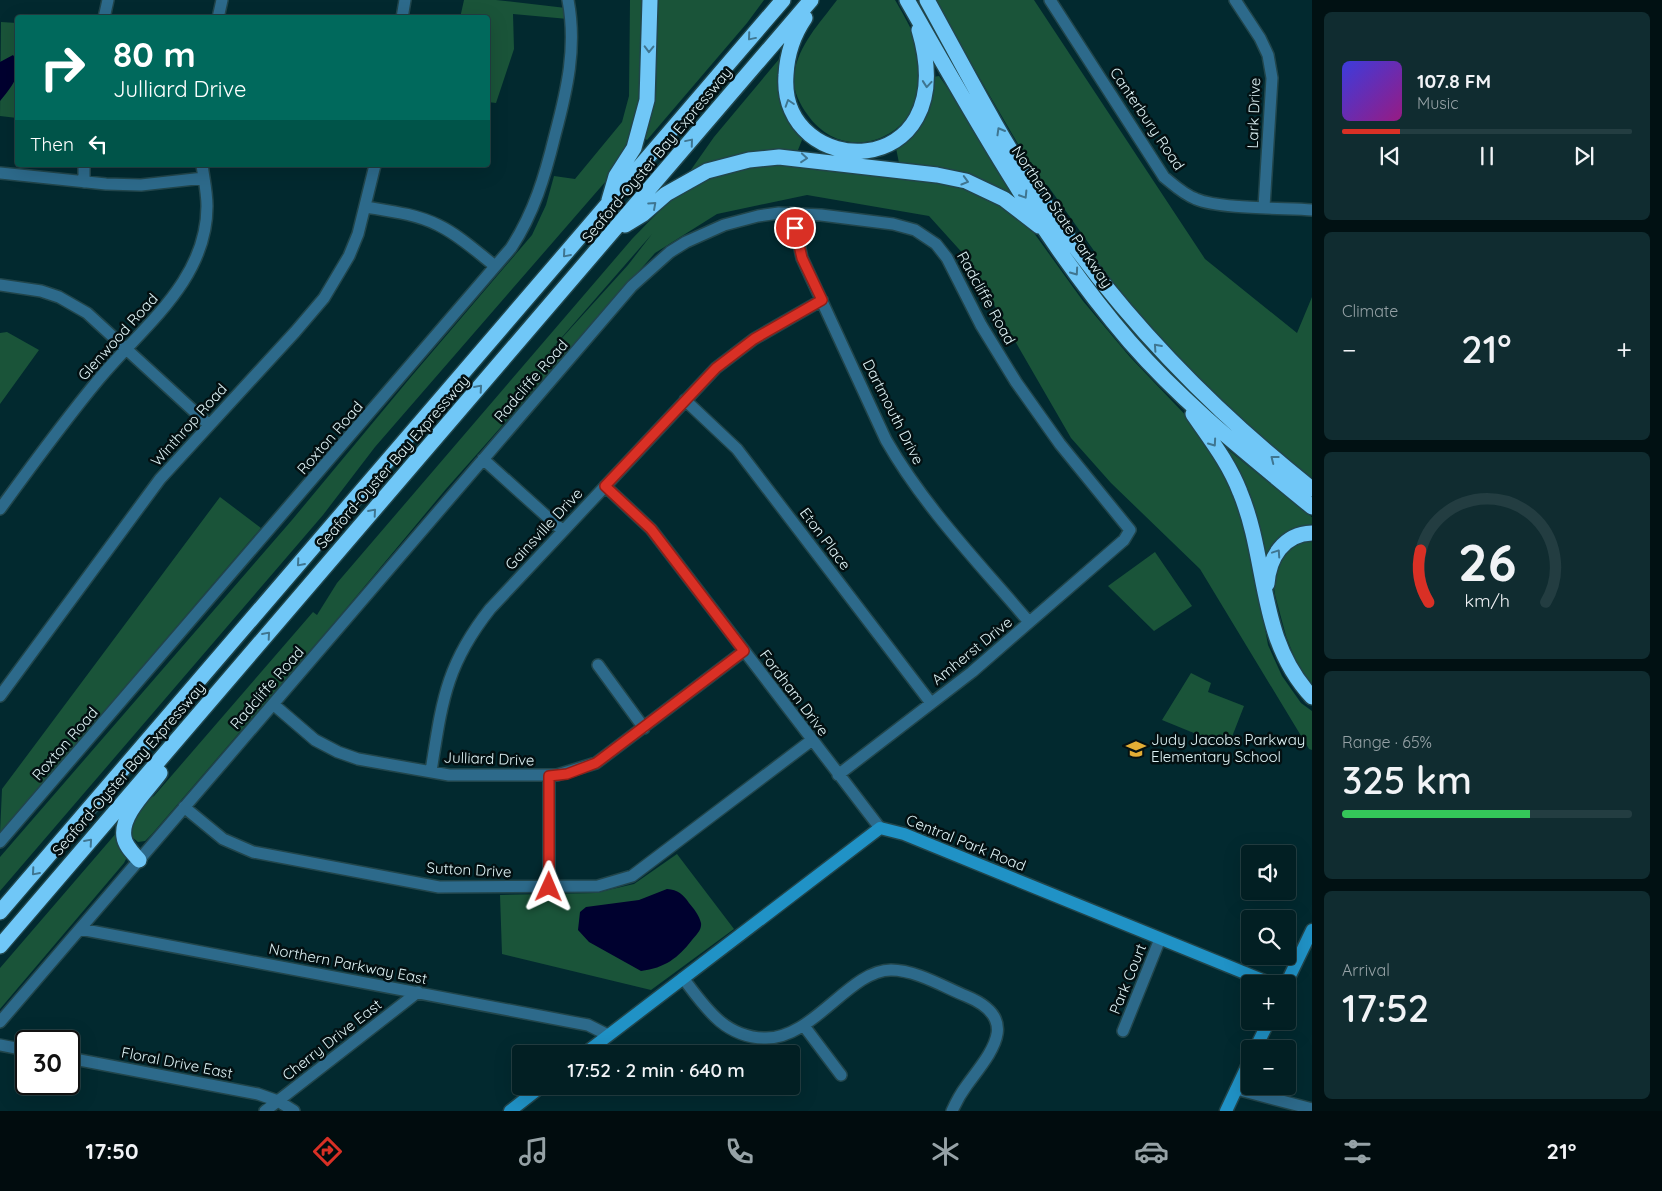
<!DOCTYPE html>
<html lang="en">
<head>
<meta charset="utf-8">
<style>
	:root { --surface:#021f23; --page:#102c30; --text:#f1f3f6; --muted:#96a2a6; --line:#233d41; --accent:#d93025 }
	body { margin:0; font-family:Quicksand,sans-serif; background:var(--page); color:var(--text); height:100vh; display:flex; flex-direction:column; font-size:19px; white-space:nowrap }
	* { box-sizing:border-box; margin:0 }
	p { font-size:16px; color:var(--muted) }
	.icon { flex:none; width:28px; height:28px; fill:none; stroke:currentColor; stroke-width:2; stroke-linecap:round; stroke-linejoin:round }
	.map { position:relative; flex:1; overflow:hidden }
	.drawer { display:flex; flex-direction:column; gap:12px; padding:12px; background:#011113; width:350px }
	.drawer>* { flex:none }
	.guide { position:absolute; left:15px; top:15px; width:475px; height:152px; border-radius:5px; box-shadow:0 5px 20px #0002,0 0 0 1px var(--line); background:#00695c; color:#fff; overflow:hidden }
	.buttons { position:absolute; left:1241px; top:845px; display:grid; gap:10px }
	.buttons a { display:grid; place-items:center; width:55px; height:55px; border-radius:5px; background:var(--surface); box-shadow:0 5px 20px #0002,0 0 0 1px var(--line); font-size:25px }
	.speed { position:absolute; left:15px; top:1030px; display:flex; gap:10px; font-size:25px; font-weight:700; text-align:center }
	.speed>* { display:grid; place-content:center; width:65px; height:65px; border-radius:50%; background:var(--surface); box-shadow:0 5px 20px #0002,0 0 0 1px var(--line); line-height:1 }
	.speed .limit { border:2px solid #111; border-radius:8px; background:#fff; color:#111 }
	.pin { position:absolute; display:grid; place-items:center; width:42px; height:42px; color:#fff; margin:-21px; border:2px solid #fff; border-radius:50%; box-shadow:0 1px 5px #0007 }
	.me { position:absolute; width:55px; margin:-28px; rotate:1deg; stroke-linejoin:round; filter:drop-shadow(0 0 4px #0008) }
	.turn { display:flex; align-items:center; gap:18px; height:105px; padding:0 15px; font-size:22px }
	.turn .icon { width:65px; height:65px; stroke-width:2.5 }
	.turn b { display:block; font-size:35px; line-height:42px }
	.then { display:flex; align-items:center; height:48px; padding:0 15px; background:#0003; gap:10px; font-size:19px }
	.big { font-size:38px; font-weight:600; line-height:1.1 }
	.drawer .tile { flex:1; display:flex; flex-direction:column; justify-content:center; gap:8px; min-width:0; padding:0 18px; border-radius:8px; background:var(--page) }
	.drawer .dial { align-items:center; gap:0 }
	.dial svg { height:130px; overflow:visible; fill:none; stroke:var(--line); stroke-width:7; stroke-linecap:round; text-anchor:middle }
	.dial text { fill:var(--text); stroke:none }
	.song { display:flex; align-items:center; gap:15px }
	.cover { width:60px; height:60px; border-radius:8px; background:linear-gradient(135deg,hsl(240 70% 55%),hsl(310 70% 35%)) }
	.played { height:5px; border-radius:2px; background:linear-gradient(90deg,var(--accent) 20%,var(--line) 20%) }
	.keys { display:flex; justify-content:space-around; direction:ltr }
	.heat { display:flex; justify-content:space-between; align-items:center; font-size:28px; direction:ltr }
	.charge { height:8px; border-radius:4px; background:linear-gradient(90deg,#34c759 65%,var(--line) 0) }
	.trip { position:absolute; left:512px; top:1045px; width:288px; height:50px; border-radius:5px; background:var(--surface); box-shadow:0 5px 20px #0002,0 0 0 1px var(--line); font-weight:600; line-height:50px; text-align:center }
	.tab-bar { display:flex; height:80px; justify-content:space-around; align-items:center; background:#010c0e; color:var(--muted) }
	.tab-bar .icon { width:35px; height:35px }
	.tab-bar .on { color:var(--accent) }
	.tab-bar b { font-size:22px; color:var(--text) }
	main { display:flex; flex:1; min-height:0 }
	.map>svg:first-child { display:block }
	.green { fill:#1a5439; fill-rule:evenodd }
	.water { fill:#00012f }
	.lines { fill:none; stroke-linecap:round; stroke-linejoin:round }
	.street-casing { stroke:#21454b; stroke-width:14 }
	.secondary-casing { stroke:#21454b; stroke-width:15 }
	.highway-casing { stroke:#21454b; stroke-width:18 }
	.street { stroke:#2d6a8b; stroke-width:11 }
	.secondary { stroke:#2092c6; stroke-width:12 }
	.highway { stroke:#70c7f7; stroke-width:15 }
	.oneway { stroke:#3f7590 }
	.route-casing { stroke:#8d1f18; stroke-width:12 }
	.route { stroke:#d93025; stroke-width:9 }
	.labels { text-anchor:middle; stroke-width:5; stroke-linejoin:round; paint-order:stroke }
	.street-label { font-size:15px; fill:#dff3f6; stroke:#031012 }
	.poi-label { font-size:15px; fill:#dff3f6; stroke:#031012; text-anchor:start }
</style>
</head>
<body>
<main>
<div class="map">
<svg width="1312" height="1111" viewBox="0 0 1312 1111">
	<rect width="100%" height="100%" fill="#02292f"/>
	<path class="green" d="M464,0H496L566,8L568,19L513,14L514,49L496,103L488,102V18H460Z
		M630,0H646L645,86L632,140L606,181L375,447L323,515L0,891V857L292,520L410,378L532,235L546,205L554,176L575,179L622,122L629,96Z
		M657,0H764L747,23L647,140L644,138L656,97Z
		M837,0H895C908,22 927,55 923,81C914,142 843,166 807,114C799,103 792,88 794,75C798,45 820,23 837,0Z
		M934,0H1034L1205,259L1297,333L1312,297V479C1230,416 1159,340 1094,259L1097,255L1048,186L1039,180Z
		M1,22L17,23V118L0,116Z
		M780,58L783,61L804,135L798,150L735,155L688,174L714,137Z
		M939,76L967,115L1017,196L1012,199C974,175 944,167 899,163L896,148C922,126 933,112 933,77Z
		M794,163L963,184L1018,215L1034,233L1083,301L1130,357L1193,423L1218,459L1247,528L1268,645L1282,676L1301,703L1312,711V750L1309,749L1200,569L1111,483L1071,438L967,258L929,216L807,195L717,214L655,253L446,489L339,617L152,834L145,841L138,842L132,837C130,823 140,802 154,796L313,612L317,615L337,583L632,239C653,218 675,192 703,179C731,166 763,164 794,163ZM652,234L628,265L542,360Z
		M7,332L39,350L0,404V333Z
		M1226,448L1312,517V525C1288,528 1276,540 1265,560L1222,449Z
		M220,497L261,528L0,833L2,789Z
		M1312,537V686L1297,664L1286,636L1275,595L1272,574L1289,546Z
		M1155,552L1192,606L1154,631L1108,586Z
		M1191,673L1211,683L1208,692L1244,706L1228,747L1162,720Z
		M118,831L127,857L124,863L0,1009V968Z
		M677,854L734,929L651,990L502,954L500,895L595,893L634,884Z"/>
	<path class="water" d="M13,55C26,71 10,89 0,101V62Z
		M667,889C678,890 683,894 689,903C694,909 699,915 701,923C702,930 696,935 692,940C678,958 665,968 641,971L589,942L578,930L580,912L586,907L639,900Z"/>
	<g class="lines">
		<defs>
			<path id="street" d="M1050,0L1164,177C1174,185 1183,194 1196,199C1219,209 1284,208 1312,210
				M1235,0L1260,38L1268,55L1272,78L1264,207
				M104,18L108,0
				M218,18L222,0
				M402,18L405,0
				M84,165V182
				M0,173L106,184L141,185L204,178
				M366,207C390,211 416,214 438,225C459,235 477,252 495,266
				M792,213L802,258L886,440C925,508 979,563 1029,622
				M0,285L41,291L59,297L87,313L208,424
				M685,400L737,449L931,703
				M483,459L563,531
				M605,486L651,529L880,828
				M0,509C32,465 64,421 99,379C142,327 207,281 207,206C207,193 204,179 202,165
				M598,665L644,728
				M0,696L160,479L295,332L324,298L349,256L358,234L375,165
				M273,704L315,740L338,752L358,759L449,775H557L596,763L744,651
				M431,771C442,703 445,666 490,609L716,368L754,339L822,300
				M549,776V887
				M184,807L223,839L253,852L439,887L598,886L632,876L812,740
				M0,842L511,248C534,213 545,176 555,135C567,90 577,47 568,0
				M80,929L588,1025L608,1035
				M683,978C705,1007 724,1037 764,1038C813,1040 849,970 891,970C916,970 944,987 966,996C1022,1019 991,1052 967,1085C961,1093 956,1102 952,1111
				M0,1022L632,286L670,252L686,242L724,225L758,216L779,213L821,215L893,224L915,230L936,244L947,258L981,325L1016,382L1060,444L1130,530L1124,540L972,672L838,775
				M804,1026L841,1075
				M1123,1031L1160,939
				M0,1045L26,1050
				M69,1058L258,1094L278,1101L294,1111
				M1236,1089L1312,1109
				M265,1111L418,992"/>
			<path id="secondary" d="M1286,984L1312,930
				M1255,1049L1269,1021
				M584,1054L880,828L904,834L1272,984
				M510,1111L542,1086
				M1226,1111L1250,1060"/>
			<path id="highway" d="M907,0C974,117 1041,239 1130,342C1184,404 1249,455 1312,507
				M927,0C964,67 999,136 1042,200C1117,312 1207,406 1312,489
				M805,18C794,34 787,55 786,75C778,181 965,186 919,30
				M609,200L616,176L634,148L647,100L650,0
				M625,225L643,214L666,194L707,171L749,160L779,157L937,175L966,181L1004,199L1039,226
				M1193,414C1210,439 1229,463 1240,492C1269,562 1257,638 1312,697
				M1267,584C1269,558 1283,534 1312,533
				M139,860C134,854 125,846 124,837C120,815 148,790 160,773
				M0,912L783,0
				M0,946L811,0"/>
		</defs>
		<use href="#street" class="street-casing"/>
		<use href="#secondary" class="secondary-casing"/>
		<use href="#highway" class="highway-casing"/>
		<use href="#street" class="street"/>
		<use href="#secondary" class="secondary"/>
		<use href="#highway" class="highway"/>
	</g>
	<defs><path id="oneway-chevron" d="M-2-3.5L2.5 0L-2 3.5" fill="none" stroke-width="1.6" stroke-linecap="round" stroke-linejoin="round" transform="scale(1.25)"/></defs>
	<g class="oneway">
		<use href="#oneway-chevron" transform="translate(751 37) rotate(130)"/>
		<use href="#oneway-chevron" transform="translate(649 49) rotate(91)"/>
		<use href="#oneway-chevron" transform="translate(927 84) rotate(95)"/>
		<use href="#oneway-chevron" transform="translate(789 103) rotate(-108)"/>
		<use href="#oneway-chevron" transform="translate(1000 131) rotate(-120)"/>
		<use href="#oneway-chevron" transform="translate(690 142) rotate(-50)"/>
		<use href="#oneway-chevron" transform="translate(804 158) rotate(5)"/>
		<use href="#oneway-chevron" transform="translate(965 181) rotate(16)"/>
		<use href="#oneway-chevron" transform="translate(1024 195) rotate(58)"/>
		<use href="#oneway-chevron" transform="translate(653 205) rotate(-42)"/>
		<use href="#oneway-chevron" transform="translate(566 254) rotate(131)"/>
		<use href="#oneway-chevron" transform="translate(1075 272) rotate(55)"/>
		<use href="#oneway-chevron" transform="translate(1157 347) rotate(-132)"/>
		<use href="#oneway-chevron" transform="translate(479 388) rotate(-49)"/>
		<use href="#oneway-chevron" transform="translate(1213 443) rotate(55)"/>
		<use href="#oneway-chevron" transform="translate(1274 459) rotate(-142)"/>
		<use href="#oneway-chevron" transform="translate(373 512) rotate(-49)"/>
		<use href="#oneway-chevron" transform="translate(1277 553) rotate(-56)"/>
		<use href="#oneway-chevron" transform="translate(300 563) rotate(131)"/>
		<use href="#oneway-chevron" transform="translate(267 635) rotate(-49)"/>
		<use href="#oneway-chevron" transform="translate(89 842) rotate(-49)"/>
		<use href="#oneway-chevron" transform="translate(35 872) rotate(131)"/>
	</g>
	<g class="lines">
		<defs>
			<path id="route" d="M549,887V776L567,774L596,763L744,651L651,529L605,486L716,368L754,339L822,300L802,258L795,228"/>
		</defs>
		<use href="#route" class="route-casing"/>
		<use href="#route" class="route"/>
	</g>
	<defs>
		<symbol id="school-bare" viewBox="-9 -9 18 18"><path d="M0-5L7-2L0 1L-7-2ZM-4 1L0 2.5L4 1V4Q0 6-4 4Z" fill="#e3ae35" stroke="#031012" stroke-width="2.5" paint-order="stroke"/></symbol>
	</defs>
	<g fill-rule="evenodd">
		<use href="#school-bare" x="1122" y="735" width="28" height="28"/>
	</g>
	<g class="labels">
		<g class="street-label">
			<text transform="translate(1254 113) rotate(-88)" y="5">Lark Drive</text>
			<text transform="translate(1147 119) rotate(56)" y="5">Canterbury Road</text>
			<text transform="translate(657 155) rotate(-50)" y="5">Seaford-Oyster Bay Expressway</text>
			<text transform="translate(1062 217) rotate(56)" y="5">Northern State Parkway</text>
			<text transform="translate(986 298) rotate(61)" y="5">Radcliffe Road</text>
			<text transform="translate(118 337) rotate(-48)" y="5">Glenwood Road</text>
			<text transform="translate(531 381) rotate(-49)" y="5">Radcliffe Road</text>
			<text transform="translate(893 412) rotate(63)" y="5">Dartmouth Drive</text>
			<text transform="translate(189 425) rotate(-48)" y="5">Winthrop Road</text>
			<text transform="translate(330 438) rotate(-49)" y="5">Roxton Road</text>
			<text transform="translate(393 462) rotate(-49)" y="5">Seaford-Oyster Bay Expressway</text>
			<text transform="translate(544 529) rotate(-47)" y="5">Gainsville Drive</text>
			<text transform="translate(825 539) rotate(53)" y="5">Eton Place</text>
			<text transform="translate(972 651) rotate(-39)" y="5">Amherst Drive</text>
			<text transform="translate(267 688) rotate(-49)" y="5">Radcliffe Road</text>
			<text transform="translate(794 693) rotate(53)" y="5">Fordham Drive</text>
			<text transform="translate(65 744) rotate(-49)" y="5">Roxton Road</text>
			<text transform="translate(489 759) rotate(2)" y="5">Julliard Drive</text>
			<text transform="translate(129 769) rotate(-49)" y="5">Seaford-Oyster Bay Expressway</text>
			<text transform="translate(966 843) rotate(22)" y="5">Central Park Road</text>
			<text transform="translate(469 870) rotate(3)" y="5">Sutton Drive</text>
			<text transform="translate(348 964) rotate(11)" y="5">Northern Parkway East</text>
			<text transform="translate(1128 979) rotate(-68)" y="5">Park Court</text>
			<text transform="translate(332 1040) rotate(-38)" y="5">Cherry Drive East</text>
			<text transform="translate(177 1063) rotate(11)" y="5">Floral Drive East</text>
		</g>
		<g class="poi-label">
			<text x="1151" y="745">Judy Jacobs Parkway<tspan x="1151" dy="17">Elementary School</tspan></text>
		</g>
	</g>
</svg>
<div class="buttons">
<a><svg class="icon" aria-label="sound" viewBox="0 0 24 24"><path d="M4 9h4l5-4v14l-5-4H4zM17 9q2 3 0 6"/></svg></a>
<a><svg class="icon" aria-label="search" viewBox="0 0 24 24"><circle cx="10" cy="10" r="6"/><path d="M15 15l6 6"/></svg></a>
<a>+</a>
<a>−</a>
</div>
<div class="speed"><div class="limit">30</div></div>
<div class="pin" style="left:795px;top:228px;background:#d93025"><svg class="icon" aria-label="arrive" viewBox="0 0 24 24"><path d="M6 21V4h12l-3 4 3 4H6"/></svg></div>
<svg class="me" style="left:549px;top:887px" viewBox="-20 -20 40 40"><path d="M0-17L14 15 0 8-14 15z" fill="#d93025" stroke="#fff" stroke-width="4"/></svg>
<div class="trip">17:52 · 2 min · 640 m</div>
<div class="guide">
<div class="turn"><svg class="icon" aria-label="right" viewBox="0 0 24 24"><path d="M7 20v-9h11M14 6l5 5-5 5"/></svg><div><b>80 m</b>Julliard Drive</div></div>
<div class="then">Then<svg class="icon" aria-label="left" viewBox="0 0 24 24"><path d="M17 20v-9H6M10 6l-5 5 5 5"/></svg></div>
</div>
</div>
<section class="drawer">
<div class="tile">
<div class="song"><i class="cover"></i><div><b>107.8 FM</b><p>Music</p></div></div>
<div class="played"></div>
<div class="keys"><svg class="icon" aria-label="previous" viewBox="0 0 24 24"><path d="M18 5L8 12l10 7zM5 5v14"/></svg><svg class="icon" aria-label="pause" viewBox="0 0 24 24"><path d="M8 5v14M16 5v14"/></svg><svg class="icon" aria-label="next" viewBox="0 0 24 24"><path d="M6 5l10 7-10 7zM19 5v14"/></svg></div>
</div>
<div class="tile"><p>Climate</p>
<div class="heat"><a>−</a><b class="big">21°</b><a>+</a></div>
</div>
<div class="tile dial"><svg viewBox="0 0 100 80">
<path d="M14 69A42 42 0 1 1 86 69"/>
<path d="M14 69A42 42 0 0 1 9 37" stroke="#d93025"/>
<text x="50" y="56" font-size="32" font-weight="700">26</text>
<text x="50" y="72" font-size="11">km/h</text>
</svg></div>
<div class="tile"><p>Range · 65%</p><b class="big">325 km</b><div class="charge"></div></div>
<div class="tile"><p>Arrival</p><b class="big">17:52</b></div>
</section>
</main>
<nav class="tab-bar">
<b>17:50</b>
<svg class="icon on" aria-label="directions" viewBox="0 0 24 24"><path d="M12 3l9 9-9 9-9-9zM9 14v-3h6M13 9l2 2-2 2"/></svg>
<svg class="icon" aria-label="music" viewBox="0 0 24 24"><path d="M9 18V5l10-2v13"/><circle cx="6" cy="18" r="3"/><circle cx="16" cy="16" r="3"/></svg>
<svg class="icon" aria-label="phone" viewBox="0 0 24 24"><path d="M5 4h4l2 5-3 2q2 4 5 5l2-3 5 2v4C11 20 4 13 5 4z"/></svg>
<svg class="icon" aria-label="climate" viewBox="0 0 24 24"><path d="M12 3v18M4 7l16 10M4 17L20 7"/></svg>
<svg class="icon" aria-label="car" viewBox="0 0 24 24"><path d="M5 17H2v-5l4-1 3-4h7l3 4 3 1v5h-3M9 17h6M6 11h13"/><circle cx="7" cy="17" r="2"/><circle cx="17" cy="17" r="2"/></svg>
<svg class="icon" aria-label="filters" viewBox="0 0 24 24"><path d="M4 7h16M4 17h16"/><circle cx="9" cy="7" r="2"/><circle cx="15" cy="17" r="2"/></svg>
<b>21°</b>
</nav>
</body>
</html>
